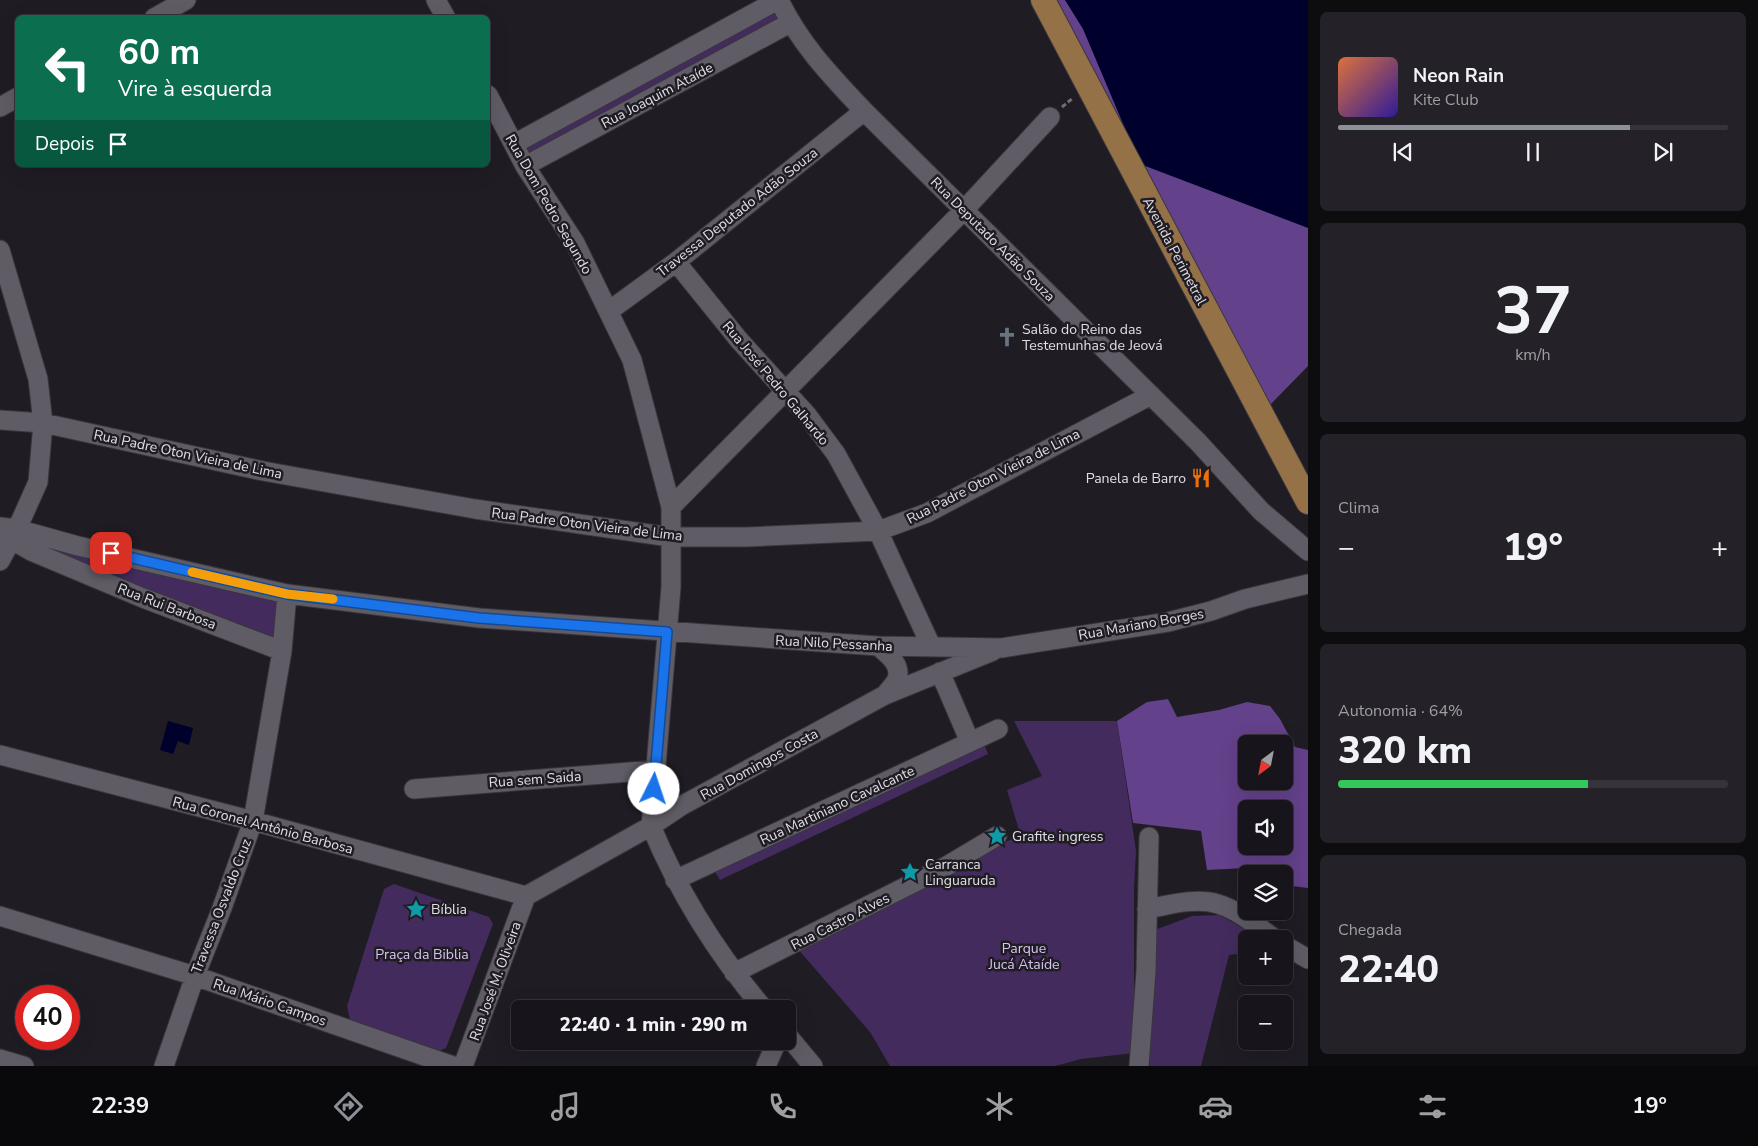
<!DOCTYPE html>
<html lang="pt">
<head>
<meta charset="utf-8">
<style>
	:root { --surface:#17151b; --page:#242228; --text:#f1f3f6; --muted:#9e9fa3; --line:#36343a; --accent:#8c9099 }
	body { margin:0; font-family:"Nunito Sans",sans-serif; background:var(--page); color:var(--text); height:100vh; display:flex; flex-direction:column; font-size:19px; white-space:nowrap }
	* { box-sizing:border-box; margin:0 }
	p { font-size:16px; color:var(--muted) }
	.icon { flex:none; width:28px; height:28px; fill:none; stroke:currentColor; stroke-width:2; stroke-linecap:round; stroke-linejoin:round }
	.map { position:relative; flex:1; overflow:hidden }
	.panel { display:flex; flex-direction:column; gap:12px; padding:12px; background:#0d0c0f; width:450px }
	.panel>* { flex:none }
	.hud { position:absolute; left:15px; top:15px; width:475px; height:152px; border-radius:8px; box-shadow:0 5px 20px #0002,0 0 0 1px var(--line); background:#0b6e4f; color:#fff; overflow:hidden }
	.needle { width:32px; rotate:212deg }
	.buttons { position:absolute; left:1238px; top:735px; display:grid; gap:10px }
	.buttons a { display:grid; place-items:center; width:55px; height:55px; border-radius:8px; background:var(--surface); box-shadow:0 5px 20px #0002,0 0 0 1px var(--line); font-size:25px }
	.speed { position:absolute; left:15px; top:985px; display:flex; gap:10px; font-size:25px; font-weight:700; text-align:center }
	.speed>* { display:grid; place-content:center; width:65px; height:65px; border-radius:50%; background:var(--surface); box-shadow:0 5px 20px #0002,0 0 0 1px var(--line); line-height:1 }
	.speed .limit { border:8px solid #d22; background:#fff; color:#111 }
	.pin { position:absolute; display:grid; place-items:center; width:42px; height:42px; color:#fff; margin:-21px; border-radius:10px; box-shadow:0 2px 8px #0006 }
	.me { position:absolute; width:55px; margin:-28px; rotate:4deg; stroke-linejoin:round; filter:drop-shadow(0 0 4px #0008) }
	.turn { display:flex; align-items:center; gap:18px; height:105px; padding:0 20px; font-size:22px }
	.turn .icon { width:65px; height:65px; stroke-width:2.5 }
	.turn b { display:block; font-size:35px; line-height:42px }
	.then { display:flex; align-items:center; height:48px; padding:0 20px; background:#0003; gap:10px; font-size:19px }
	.big { font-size:38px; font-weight:800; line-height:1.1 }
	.panel .card { flex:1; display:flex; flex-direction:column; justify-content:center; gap:8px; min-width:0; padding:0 18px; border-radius:8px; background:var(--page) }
	.panel .dial { align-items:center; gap:0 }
	.dial b { font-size:65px; line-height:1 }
	.song { display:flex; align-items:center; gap:15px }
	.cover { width:60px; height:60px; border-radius:8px; background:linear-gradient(135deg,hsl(20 70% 55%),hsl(250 70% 35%)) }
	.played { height:5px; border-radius:2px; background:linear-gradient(90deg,var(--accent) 75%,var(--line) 75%) }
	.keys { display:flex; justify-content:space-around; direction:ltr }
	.heat { display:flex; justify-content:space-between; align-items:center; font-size:28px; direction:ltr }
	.charge { height:8px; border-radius:4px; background:linear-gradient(90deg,#34c759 64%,var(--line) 0) }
	.trip { position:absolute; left:511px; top:1000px; width:285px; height:50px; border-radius:8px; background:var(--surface); box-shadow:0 5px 20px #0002,0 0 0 1px var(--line); font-weight:800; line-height:50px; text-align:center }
	.tabs { display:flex; height:80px; justify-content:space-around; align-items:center; background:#09080b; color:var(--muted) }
	.tabs .icon { width:35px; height:35px }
	.tabs .on { color:var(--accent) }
	.tabs b { font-size:22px; color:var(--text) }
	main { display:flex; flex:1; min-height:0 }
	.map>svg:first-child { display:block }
	.green { fill:#432c5d }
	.forest { fill:#64418b; fill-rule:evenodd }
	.water { fill:#00002c }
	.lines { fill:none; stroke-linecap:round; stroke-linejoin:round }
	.minor-casing { stroke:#39363d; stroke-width:21 }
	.major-casing { stroke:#39363d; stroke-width:26 }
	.path { stroke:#706e75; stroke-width:3; stroke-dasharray:5 2.5; stroke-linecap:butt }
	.minor { stroke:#605c66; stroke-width:19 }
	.major { stroke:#947147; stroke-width:24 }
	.route-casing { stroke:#114b97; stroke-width:12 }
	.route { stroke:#1a73e8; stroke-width:9 }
	.slow { stroke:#f59e0b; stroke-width:9 }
	.labels { text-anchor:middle; stroke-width:5; stroke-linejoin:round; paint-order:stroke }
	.street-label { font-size:14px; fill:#e1dfe5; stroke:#1f1c24 }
	.poi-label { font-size:14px; fill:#e1dfe5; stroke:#1f1c24; text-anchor:start }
	.park-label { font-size:14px; fill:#d7c5f0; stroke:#1f1c24 }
</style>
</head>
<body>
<main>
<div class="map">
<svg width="1308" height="1066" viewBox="0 0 1308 1066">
	<rect width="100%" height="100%" fill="#1f1c24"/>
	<path class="green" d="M778,0L790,23L525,166L514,144Z
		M12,540L287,594L282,651Z
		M1014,721H1117L1136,851L1134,889V1053L1081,1059L1055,1066H890L870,1032L797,948L1010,840L1019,830L1007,790L1042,776Z
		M984,744L988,754L720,880L715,872Z
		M394,884L489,917L493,924L446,1048L436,1052L350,1020L347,1006L384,889Z
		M1219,915L1243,928L1255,939H1246V953L1229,955L1201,1066H1149L1152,931L1192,916Z"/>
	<path class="forest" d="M1056,0H1308V366L1268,407Z
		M1168,699L1177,717L1219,710L1247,702L1270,706L1280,719L1295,747L1308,750V888L1284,885V874H1247L1245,868L1207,870L1201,831L1133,823L1117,721L1147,702ZM1246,744H1284V781H1246ZM1246,809H1284V846H1246Z"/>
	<path class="water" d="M1065,0H1308V228L1140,164L1083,29Z
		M168,721L193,728L189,745L178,741L173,754L160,750Z"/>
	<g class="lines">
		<defs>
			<path id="minor" d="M436,0L446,18
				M779,0C800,44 831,76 864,111L1198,442L1261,511L1308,551
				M154,18L186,0
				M488,95L525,166L575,243L632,360L671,507V587L651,826C679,893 717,954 764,1009
				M0,107L18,97
				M514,144L778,0
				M525,166L790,23
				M0,250L38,379L43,423L38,482L17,529L0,561
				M676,262L739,340L807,415L836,454L878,531L931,646
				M609,311L676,262L864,111
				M0,420L43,423L263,471L475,509L670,537H747L878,531L927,513L1151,395
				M671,507L964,210L1050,117
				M0,527L17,529L78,546L287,594L479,618L878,646L1001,648L1168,622L1211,611L1245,599L1308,584
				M2,534L31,551L143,598L282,651
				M878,646C887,654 902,664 897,679C895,684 888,691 885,695
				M940,672L970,742
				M0,755L253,821L526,896
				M414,789L655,770
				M675,880L998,729
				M526,896L651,826L681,806L885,695L993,651
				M1147,909C1169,905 1196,897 1218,904C1238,910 1257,926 1275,939
				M0,916L195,976L453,1066
				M1284,945L1308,959
				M734,973L945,867L997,836
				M788,1036L813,1066
				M0,1059L24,1066
				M164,1066L195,976L222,908L253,821L282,651L287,594
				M463,1066L526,896
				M766,1066L777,1041
				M1139,1066L1146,971L1149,837"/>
			<path id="major" d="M1043,0L1308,502"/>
		</defs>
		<use href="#minor" class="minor-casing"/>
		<use href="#major" class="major-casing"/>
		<path class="path" d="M1062,107L1073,98"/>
		<use href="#minor" class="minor"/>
		<use href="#major" class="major"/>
	</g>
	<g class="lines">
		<defs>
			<path id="route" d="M111,553L287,594L479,618L667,632L654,789"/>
		</defs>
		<use href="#route" class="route-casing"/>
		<use href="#route" class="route"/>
		<path class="slow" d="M192,572L287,594L333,599"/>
	</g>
	<defs>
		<symbol id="church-bare" viewBox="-9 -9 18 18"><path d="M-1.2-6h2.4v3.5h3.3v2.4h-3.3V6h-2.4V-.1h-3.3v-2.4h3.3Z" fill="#6b7280" stroke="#1f1c24" stroke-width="2.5" paint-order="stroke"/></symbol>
		<symbol id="restaurant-bare" viewBox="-9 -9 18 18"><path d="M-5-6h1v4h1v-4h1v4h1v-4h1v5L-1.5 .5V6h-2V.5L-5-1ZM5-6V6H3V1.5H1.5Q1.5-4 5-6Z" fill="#e8710a" stroke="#1f1c24" stroke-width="2.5" paint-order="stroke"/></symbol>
		<symbol id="sight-bare" viewBox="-9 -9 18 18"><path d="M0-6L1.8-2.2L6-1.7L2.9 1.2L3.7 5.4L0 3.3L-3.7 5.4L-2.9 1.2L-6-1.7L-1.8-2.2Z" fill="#0f9aa8" stroke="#1f1c24" stroke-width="2.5" paint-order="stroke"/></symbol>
	</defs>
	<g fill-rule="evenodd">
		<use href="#church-bare" x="993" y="323" width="28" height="28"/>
		<use href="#restaurant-bare" x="1187" y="464" width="28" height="28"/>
		<use href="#sight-bare" x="983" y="822" width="28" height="28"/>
		<use href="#sight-bare" x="896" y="858" width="28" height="28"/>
		<use href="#sight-bare" x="402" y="895" width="28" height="28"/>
	</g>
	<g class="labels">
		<g class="street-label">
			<text transform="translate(657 95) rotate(-28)" y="5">Rua Joaquim Ataíde</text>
			<text transform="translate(549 204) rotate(60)" y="5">Rua Dom Pedro Segundo</text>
			<text transform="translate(737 212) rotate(-38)" y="5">Travessa Deputado Adão Souza</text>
			<text transform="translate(993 239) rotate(45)" y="5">Rua Deputado Adão Souza</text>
			<text transform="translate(1175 251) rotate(62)" y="5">Avenida Perimetral</text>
			<text transform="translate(776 383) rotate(50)" y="5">Rua José Pedro Galhardo</text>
			<text transform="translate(188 454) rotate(12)" y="5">Rua Padre Oton Vieira de Lima</text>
			<text transform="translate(993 476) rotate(-27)" y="5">Rua Padre Oton Vieira de Lima</text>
			<text transform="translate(587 524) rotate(7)" y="5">Rua Padre Oton Vieira de Lima</text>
			<text transform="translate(167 606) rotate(21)" y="5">Rua Rui Barbosa</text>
			<text transform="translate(1141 624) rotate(-10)" y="5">Rua Mariano Borges</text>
			<text transform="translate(834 643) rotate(3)" y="5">Rua Nilo Pessanha</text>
			<text transform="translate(759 764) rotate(-29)" y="5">Rua Domingos Costa</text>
			<text transform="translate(535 779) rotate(-4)" y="5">Rua sem Saida</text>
			<text transform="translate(837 805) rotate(-25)" y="5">Rua Martiniano Cavalcante</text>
			<text transform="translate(263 825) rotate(15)" y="5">Rua Coronel Antônio Barbosa</text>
			<text transform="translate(221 906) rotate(-69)" y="5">Travessa Osvaldo Cruz</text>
			<text transform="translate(840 921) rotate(-27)" y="5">Rua Castro Alves</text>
			<text transform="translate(495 981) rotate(-70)" y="5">Rua José M. Oliveira</text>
			<text transform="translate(270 1002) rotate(19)" y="5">Rua Mário Campos</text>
		</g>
		<g class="poi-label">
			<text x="1022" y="334">Salão do Reino das<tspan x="1022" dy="16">Testemunhas de Jeová</tspan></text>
			<text x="1186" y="483" text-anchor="end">Panela de Barro</text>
			<text x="1012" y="841">Grafite ingress</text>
			<text x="925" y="869">Carranca<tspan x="925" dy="16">Linguaruda</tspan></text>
			<text x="431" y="914">Bíblia</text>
		</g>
		<g class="park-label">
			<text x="1024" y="953">Parque<tspan x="1024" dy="16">Jucá Ataíde</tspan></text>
			<text x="422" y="959">Praça da Biblia</text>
		</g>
	</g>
</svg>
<div class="buttons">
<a><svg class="needle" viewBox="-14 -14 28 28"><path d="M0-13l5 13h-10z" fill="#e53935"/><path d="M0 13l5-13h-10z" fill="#9e9fa3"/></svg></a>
<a><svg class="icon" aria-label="sound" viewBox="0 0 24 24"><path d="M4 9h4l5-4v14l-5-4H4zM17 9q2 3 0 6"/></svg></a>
<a><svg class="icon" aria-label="layers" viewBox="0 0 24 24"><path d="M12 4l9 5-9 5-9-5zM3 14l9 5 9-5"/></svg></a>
<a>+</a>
<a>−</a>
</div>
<div class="speed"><div class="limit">40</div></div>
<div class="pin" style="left:111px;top:553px;background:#d93025"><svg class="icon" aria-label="arrive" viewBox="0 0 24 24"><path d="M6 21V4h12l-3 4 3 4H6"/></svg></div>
<svg class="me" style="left:654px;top:789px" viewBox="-20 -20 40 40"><circle r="19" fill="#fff"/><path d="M0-13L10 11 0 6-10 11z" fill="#1a73e8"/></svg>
<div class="trip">22:40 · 1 min · 290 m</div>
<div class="hud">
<div class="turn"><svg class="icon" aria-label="left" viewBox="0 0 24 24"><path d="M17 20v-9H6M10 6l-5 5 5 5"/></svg><div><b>60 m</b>Vire à esquerda</div></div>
<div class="then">Depois<svg class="icon" aria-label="arrive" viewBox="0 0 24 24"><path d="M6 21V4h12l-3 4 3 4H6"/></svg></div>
</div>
</div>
<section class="panel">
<div class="card">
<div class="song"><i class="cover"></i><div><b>Neon Rain</b><p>Kite Club</p></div></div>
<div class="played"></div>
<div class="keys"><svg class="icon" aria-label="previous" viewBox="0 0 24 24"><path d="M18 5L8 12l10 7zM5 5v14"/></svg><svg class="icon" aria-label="pause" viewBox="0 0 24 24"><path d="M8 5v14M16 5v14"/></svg><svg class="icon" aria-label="next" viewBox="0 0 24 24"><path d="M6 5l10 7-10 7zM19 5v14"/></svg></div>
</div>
<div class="card dial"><b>37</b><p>km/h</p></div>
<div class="card"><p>Clima</p>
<div class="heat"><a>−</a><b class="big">19°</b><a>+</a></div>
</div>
<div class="card"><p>Autonomia · 64%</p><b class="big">320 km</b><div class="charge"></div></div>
<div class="card"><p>Chegada</p><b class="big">22:40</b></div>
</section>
</main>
<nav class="tabs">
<b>22:39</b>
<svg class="icon on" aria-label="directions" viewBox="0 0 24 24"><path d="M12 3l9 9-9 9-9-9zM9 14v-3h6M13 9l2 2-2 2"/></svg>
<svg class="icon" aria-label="music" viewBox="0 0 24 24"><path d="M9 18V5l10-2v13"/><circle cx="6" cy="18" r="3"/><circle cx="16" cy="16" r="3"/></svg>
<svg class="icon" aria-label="phone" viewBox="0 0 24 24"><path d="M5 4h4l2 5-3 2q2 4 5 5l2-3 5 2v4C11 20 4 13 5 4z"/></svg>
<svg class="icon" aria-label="climate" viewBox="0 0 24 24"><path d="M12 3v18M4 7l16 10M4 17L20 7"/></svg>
<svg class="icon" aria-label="car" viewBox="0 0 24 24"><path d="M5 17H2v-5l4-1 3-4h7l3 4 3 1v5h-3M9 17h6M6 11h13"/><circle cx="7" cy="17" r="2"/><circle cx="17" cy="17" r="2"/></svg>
<svg class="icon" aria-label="filters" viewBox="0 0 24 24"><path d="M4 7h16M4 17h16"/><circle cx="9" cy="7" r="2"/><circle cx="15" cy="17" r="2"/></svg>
<b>19°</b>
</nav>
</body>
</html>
